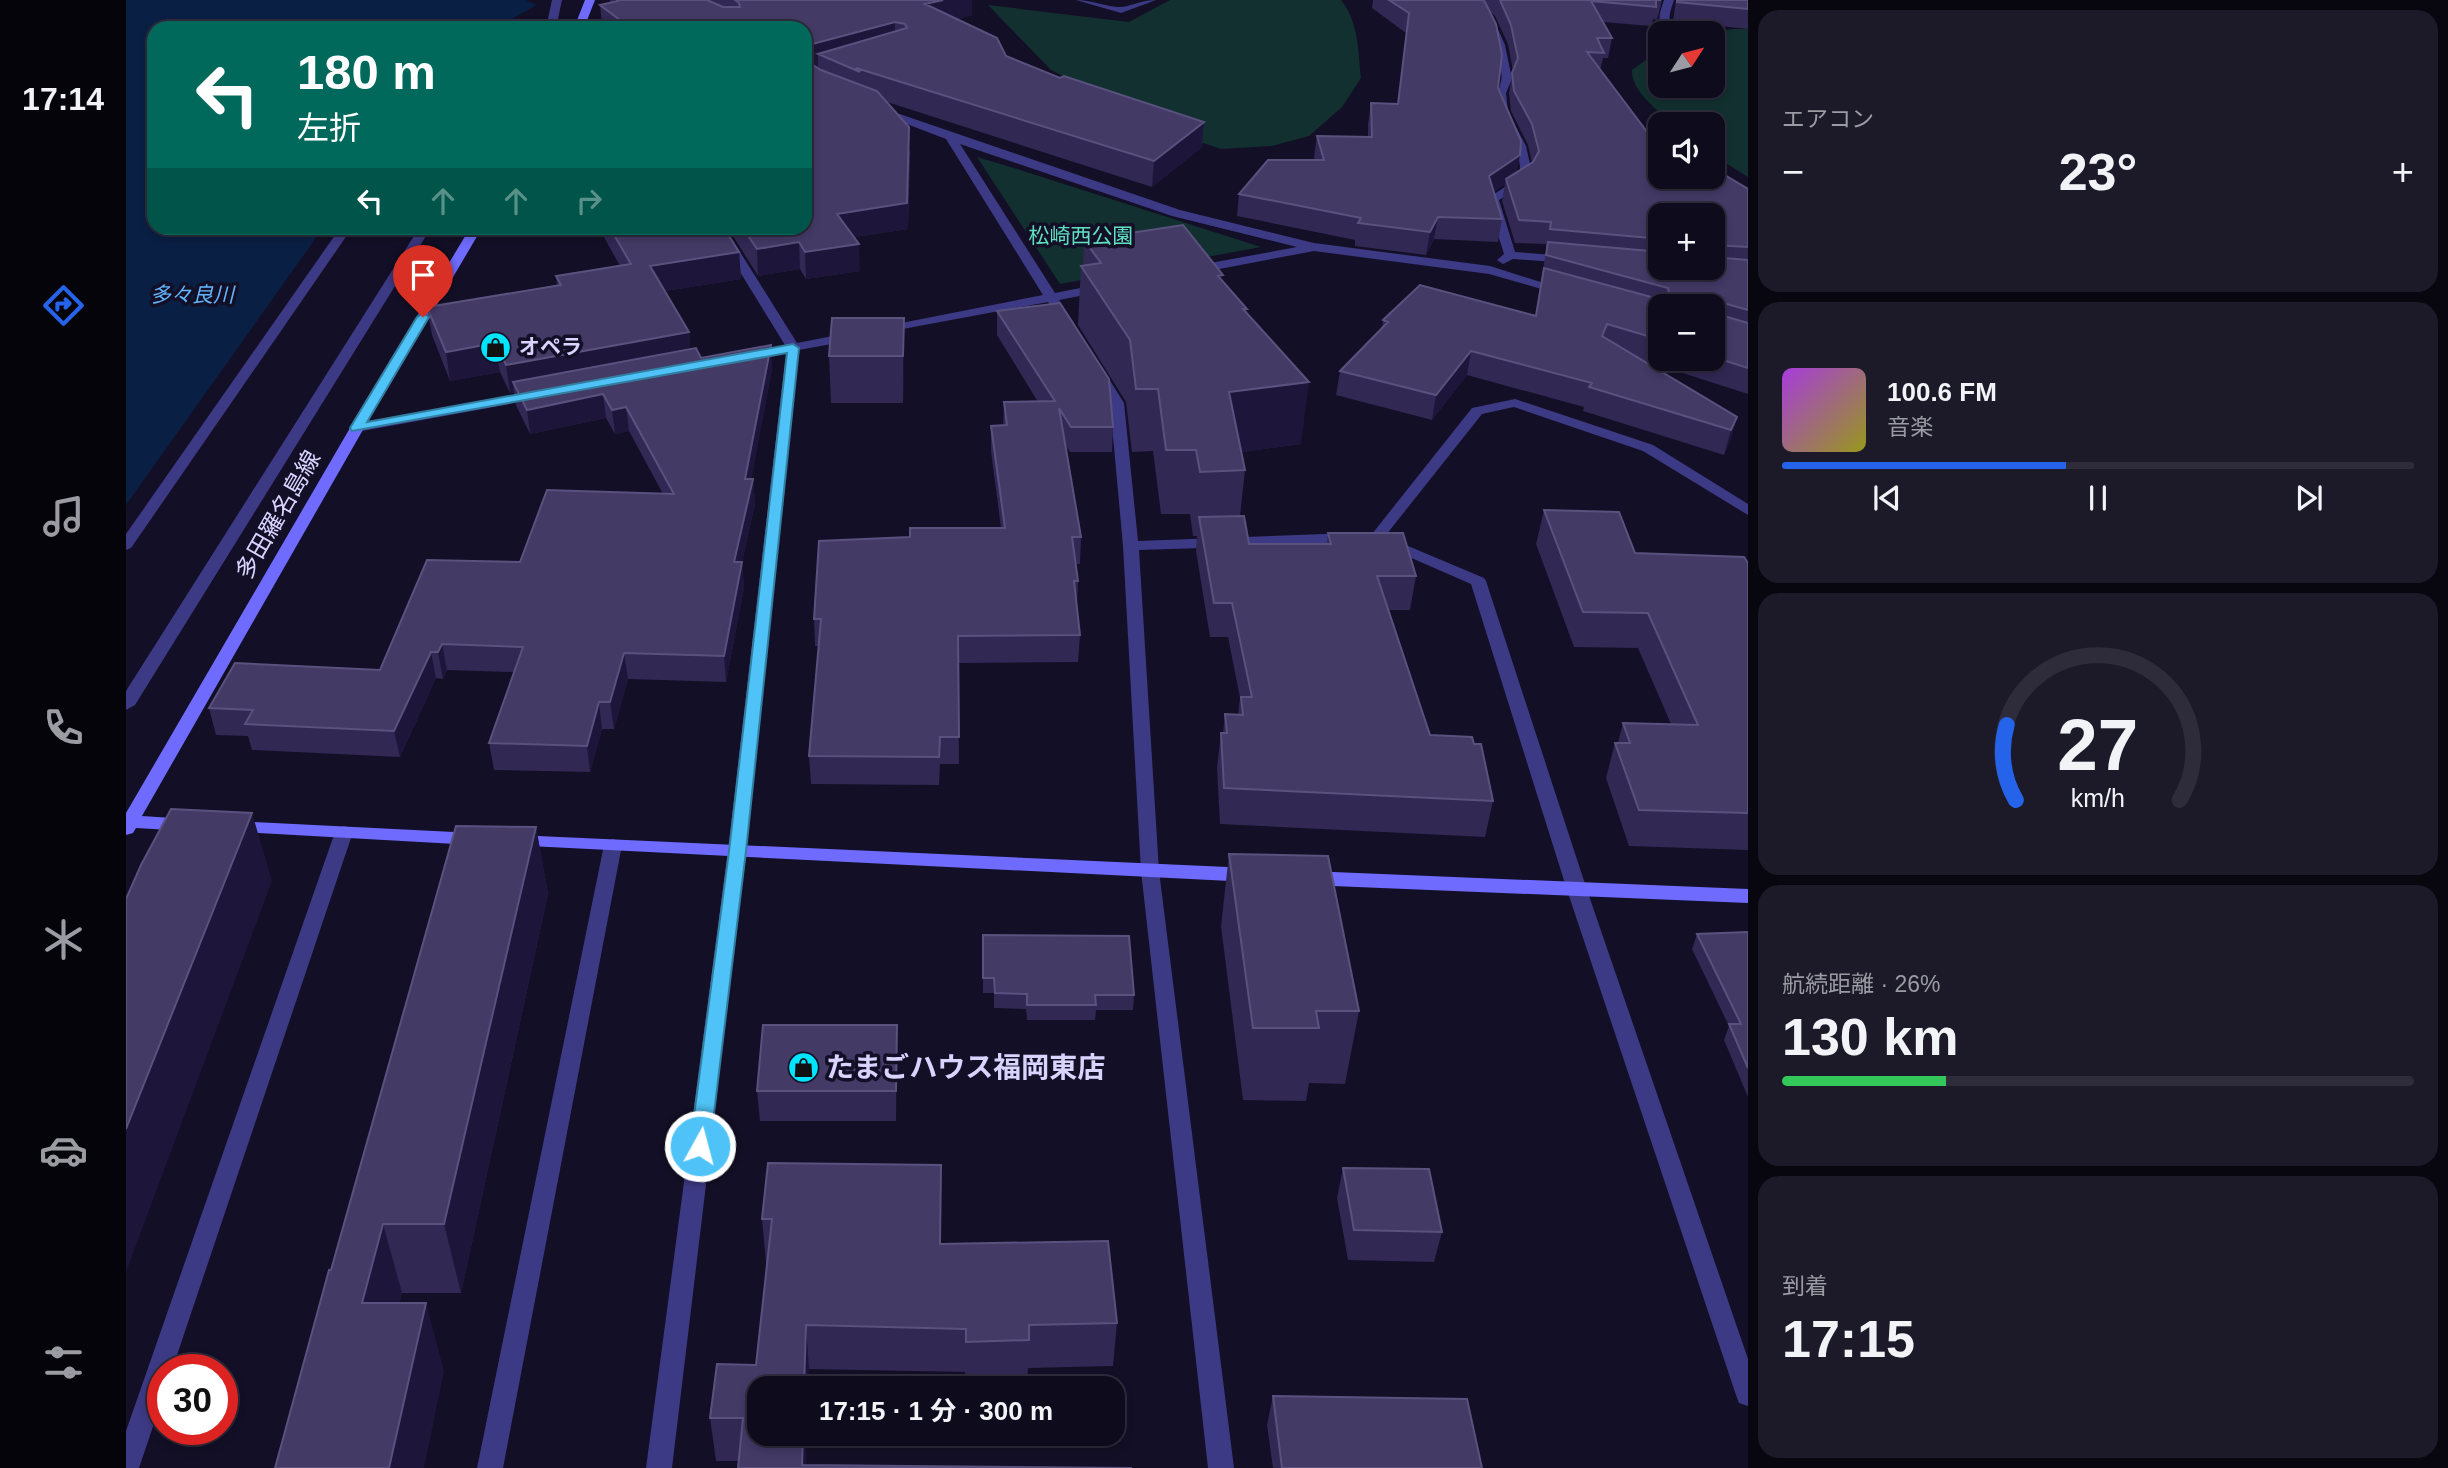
<!DOCTYPE html>
<html lang="ja">
<head>
<meta charset="utf-8">
<style>
	:root { --surface:#0e0b1c; --page:#1c1929; --text:#f1f3f6; --muted:#9b9ba3; --line:#2e2b3b; --accent:#2563eb }
	body { margin:0; font-family:Helvetica,"Noto Sans JP",sans-serif; background:var(--page); color:var(--text); height:100vh; display:flex; flex-direction:column; font-size:26px; white-space:nowrap }
	* { box-sizing:border-box; margin:0 }
	p { font-size:23px; color:var(--muted) }
	.icon { flex:none; width:38px; height:38px; fill:none; stroke:currentColor; stroke-width:2; stroke-linecap:round; stroke-linejoin:round }
	.map { position:relative; flex:1; overflow:hidden }
	.sheet { display:flex; flex-direction:column; gap:10px; padding:10px; background:#08060f; width:700px }
	.sheet>* { flex:none }
	.top-card { position:absolute; left:21px; top:21px; width:665px; height:214px; border-radius:21px; box-shadow:0 4px 10px #0003,0 0 0 2px var(--line); background:#00695c; color:#fff; overflow:hidden }
	.needle { width:46px; rotate:54deg }
	.controls { position:absolute; left:1522px; top:21px; display:grid; gap:14px }
	.controls a { display:grid; place-items:center; width:77px; height:77px; border-radius:14px; background:var(--surface); box-shadow:0 4px 10px #0003,0 0 0 2px var(--line); font-size:35px }
	.speed { position:absolute; left:21px; top:1354px; display:flex; gap:14px; font-size:35px; font-weight:700; text-align:center }
	.speed>* { display:grid; place-content:center; width:91px; height:91px; border-radius:50%; background:var(--surface); box-shadow:0 4px 10px #0003,0 0 0 2px var(--line); line-height:1 }
	.speed .limit { border:10px solid #d22; background:#fff; color:#111 }
	.pin { position:absolute; display:grid; place-items:center; width:60px; height:60px; color:#fff; margin:-72px -30px; border-radius:50% 50% 50% 0; rotate:-45deg; box-shadow:0 0 7px #0007 }
	.pin .icon { rotate:45deg }
	.me { position:absolute; width:77px; margin:-38px; rotate:7deg; stroke-linejoin:round; filter:drop-shadow(0 0 5px #0008) }
	.turn { display:flex; align-items:center; gap:24px; height:147px; padding:0 35px; font-size:32px }
	.turn .icon { width:91px; height:91px; stroke-width:2.5 }
	.turn b { display:block; font-size:49px; line-height:60px }
	.lanes { display:flex; align-items:center; height:66px; padding:0 35px; background:#0003; justify-content:center; gap:35px; direction:ltr }
	.lanes .off { opacity:.35 }
	.big { font-size:52px; font-weight:700; line-height:1.1 }
	.sheet .card { flex:1; display:flex; flex-direction:column; justify-content:center; gap:10px; min-width:0; padding:0 24px; border-radius:21px; background:var(--page) }
	.sheet .dial { align-items:center; gap:0 }
	.dial svg { height:182px; overflow:visible; fill:none; stroke:var(--line); stroke-width:7; stroke-linecap:round; text-anchor:middle }
	.dial text { fill:var(--text); stroke:none }
	.song { display:flex; align-items:center; gap:21px }
	.cover { width:84px; height:84px; border-radius:10px; background:linear-gradient(135deg,hsl(280 70% 55%),hsl(60 70% 35%)) }
	.played { height:7px; border-radius:4px; background:linear-gradient(90deg,var(--accent) 45%,var(--line) 45%) }
	.keys { display:flex; justify-content:space-around; direction:ltr }
	.heat { display:flex; justify-content:space-between; align-items:center; font-size:38px; direction:ltr }
	.charge { height:10px; border-radius:5px; background:linear-gradient(90deg,#34c759 26%,var(--line) 0) }
	.trip { position:absolute; left:621px; top:1376px; width:378px; height:70px; border-radius:21px; background:var(--surface); box-shadow:0 4px 10px #0003,0 0 0 2px var(--line); font-weight:700; line-height:70px; text-align:center }
	main { display:flex; flex:1; min-height:0 }
	.tab-bar { display:flex; flex-direction:column; width:126px; justify-content:space-around; align-items:center; background:#06040b; color:var(--muted) }
	.tab-bar .icon { width:49px; height:49px }
	.tab-bar .on { color:var(--accent) }
	.tab-bar b { font-size:32px; color:var(--text) }
	.map>svg:first-child { display:block }
	.green { fill:#12302f }
	.water { fill:#0a1f44 }
	.lines { fill:none; stroke-linecap:round; stroke-linejoin:round }
	.lane { fill:#3d3a85; fill-rule:evenodd }
	.street { fill:#3d3a85; fill-rule:evenodd }
	.secondary { fill:#6f6bff; fill-rule:evenodd }
	.wall { fill:#312854; fill-rule:evenodd }
	.shaded-wall { fill:#1d163a }
	.building { fill:#433a66; stroke:#5a527e; stroke-width:2 }
	.route { fill:#4fc3f7; stroke:#337fa1; stroke-width:2 }
	.labels { text-anchor:middle; stroke-width:7; stroke-linejoin:round; paint-order:stroke }
	.far-park-label { font-size:21px; fill:#5fe0c0; stroke:#130f26 }
	.far-water-label { font-size:21px; font-style:italic; fill:#62b6ff; stroke:#130f26 }
	.far-poi-label { font-size:21px; font-weight:bold; fill:#d9d4ff; stroke:#130f26; text-anchor:start }
	.street-label { font-size:24px; fill:#d9d4ff; stroke:#130f26 }
	.near-poi-label { font-size:28px; font-weight:bold; fill:#d9d4ff; stroke:#130f26; text-anchor:start }
</style>
</head>
<body>
<main>
<nav class="tab-bar">
<b>17:14</b>
<svg class="icon on" aria-label="directions" viewBox="0 0 24 24"><path d="M12 3l9 9-9 9-9-9zM9 14v-3h6M13 9l2 2-2 2"/></svg>
<svg class="icon" aria-label="music" viewBox="0 0 24 24"><path d="M9 18V5l10-2v13"/><circle cx="6" cy="18" r="3"/><circle cx="16" cy="16" r="3"/></svg>
<svg class="icon" aria-label="phone" viewBox="0 0 24 24"><path d="M5 4h4l2 5-3 2q2 4 5 5l2-3 5 2v4C11 20 4 13 5 4z"/></svg>
<svg class="icon" aria-label="climate" viewBox="0 0 24 24"><path d="M12 3v18M4 7l16 10M4 17L20 7"/></svg>
<svg class="icon" aria-label="car" viewBox="0 0 24 24"><path d="M5 17H2v-5l4-1 3-4h7l3 4 3 1v5h-3M9 17h6M6 11h13"/><circle cx="7" cy="17" r="2"/><circle cx="17" cy="17" r="2"/></svg>
<svg class="icon" aria-label="filters" viewBox="0 0 24 24"><path d="M4 7h16M4 17h16"/><circle cx="9" cy="7" r="2"/><circle cx="15" cy="17" r="2"/></svg>
</nav>
<div class="map">
<svg width="1622" height="1468" viewBox="0 0 1622 1468">
	<rect width="100%" height="100%" fill="#130f26"/>
	<path class="green" d="M1044,0H1215C1233,23 1232,50 1235,78L1216,107L1183,136L1146,146L1095,149L1045,132L925,70L862,5L1003,22Z
		M1608,29H1622V177L1587,155V124H1546C1532,110 1505,91 1506,70L1535,49V86H1587V33H1577Z
		M851,157L891,169L1135,247L934,284Z"/>
	<path class="water" d="M0,0H400L411,5L370,28H28V228H197L0,505Z"/>
	<g class="lines">
		<path class="lane" d="M950,0C965,0 984,8 996,7C1008,5 1017,0 1030,0L995,13Z
			M218,826L225,828L227,832L46,1370H37V1397L13,1468H0V1431L209,832L211,828Z
			M487,839L494,841L496,845L377,1468H351L478,845L480,841Z"/>
		<path class="street" d="M426,0H436L430,28H420Z
			M1337,0H1348L1367,18L1379,45L1386,79L1380,93L1382,112L1400,146L1406,173L1401,182L1373,200L1389,252L1441,256L1447,260L1445,263L1387,259L1377,264L1371,260L1378,254L1361,199L1392,178C1401,157 1377,132 1372,112C1368,100 1373,92 1375,81C1378,69 1367,34 1360,23C1355,14 1344,8 1337,0Z
			M1538,0H1548C1543,15 1540,22 1551,33H1540C1529,24 1534,12 1538,0Z
			M756,108L1054,210L1188,243L1364,266L1443,291L1437,295L1363,274L1188,251L1067,274L1061,270L1063,267L1171,247L1046,216L834,144L929,293L975,284L981,288L979,291L933,300L948,323L941,327L936,326L922,302L750,334L748,331L755,327L917,295L820,139L752,113L751,111Z
			M214,228H226L5,548L0,550V534Z
			M293,228H305L9,705L0,710V691Z
			M587,228H599L671,343L727,332L734,336L727,340L673,350L620,851L546,1468H520L602,851L660,353L624,360L617,356L619,353L659,345Z
			M973,370L978,371L998,403L1012,541L1226,533L1234,538L1226,543L1013,550L1033,871L1108,1468H1082L1015,871L997,546L984,403L966,374Z
			M411,391L416,392V398L231,432L224,428L231,424Z
			M1389,399L1527,445L1622,504V515L1517,451L1388,407L1356,414L1256,540H1246L1243,537L1246,534L1346,408Z
			M1263,538L1358,578L1360,581L1461,890L1622,1359V1406L1613,1403L1610,1395L1441,890L1345,584L1258,546L1255,543L1258,540Z"/>
		<path class="secondary" d="M459,0H469L458,28H448Z
			M344,228H356L238,428L16,816L61,819L68,821L70,825L68,829L61,831L10,828L7,833L0,835V813L224,428Z
			M106,821L348,833L355,835L357,839L355,843L348,845L99,831L97,827L99,823Z
			M390,835L1124,868L1131,870L1134,875L1131,880L1124,882L383,845L381,841L383,837Z
			M1183,871L1622,889V903L1183,885L1176,883L1173,878L1176,873Z"/>
	</g>
	<path class="wall" d="M484,0H846V15L831,19L880,56L934,78L1078,122L1076,147L1026,187L761,102L784,152L782,229L729,237L734,271L680,279L674,269L632,276L602,228H679V28H464V27L476,24L474,5L485,3Z
		M1247,0H1536L1531,20L1527,19L1525,26L1477,22L1486,38L1482,58H1477L1474,70L1528,141L1622,189V394L1516,360L1611,417L1604,441L1598,455L1457,411L1458,407L1341,375L1306,420L1210,395L1214,371L1256,329L1257,320L1409,316L1420,252V244L1389,243L1376,201L1379,184L1367,192L1376,219L1372,242L1308,239L1300,255L1229,246V240L1111,216L1113,194L1189,160L1188,157L1191,136L1242,137V124L1245,103L1272,104L1280,33L1246,8ZM1363,11L1369,16L1382,44L1387,71L1383,93L1385,111L1402,145L1406,163L1390,173L1394,155L1372,88ZM1535,215H1587V268H1535ZM1535,306H1587V359H1535Z
		M1550,0H1622V29L1547,21Z
		M473,228H598L613,252L615,279L539,291L563,332L564,349L575,358L645,345L646,369L625,479H627L629,504L616,562L618,588L600,682L502,679L488,729H476L464,772L368,770L363,743L388,672L321,670L317,679L310,678L274,757L126,750L122,736L90,735L83,708L254,670L394,562L537,494L503,431L489,434L480,418L404,434L390,405L388,393H384L374,372L324,381L306,335L301,307L431,285L430,276L494,266Z
		M958,240L1096,281L1121,309L1120,312L1175,444L1115,452L1119,470L1114,516L1123,544H1201L1202,533L1290,576L1284,610H1263L1304,735L1367,801L1359,837L1094,824L1091,768L1095,733H1097L1099,714L1112,715L1114,698L1102,637H1084L1070,551L1071,536H1067L1064,514H1035L1027,451L1006,452L1000,402L952,325L955,266L957,265Z
		M871,311L987,427L986,452H944L940,446L955,537L954,564H949L952,581L951,606L954,635L952,662L832,663L833,764H814L813,785L685,784L683,756L693,646H689L688,619L784,537L875,528L865,451V426H877L878,402H912L871,335Z
		M778,318L777,403H705L703,356Z
		M1418,510L1509,553L1622,563V850L1503,846L1480,778L1489,743H1492L1497,723L1545,724L1512,648L1448,647L1410,544Z
		M410,827L422,894L335,1293H276L273,1303L318,1371L205,1270Z
		M1103,854L1233,1011L1219,1084L1183,1083L1180,1101L1117,1100L1095,926Z
		M1622,932V1097L1598,1040L1603,1026L1566,949L1571,934Z
		M857,935L1008,995L1007,1010H970L969,1020H901L900,1009L868,1008V993H857Z
		M771,1025L770,1121H634L631,1091Z
		M642,1163L814,1244L991,1323L987,1366L902,1368L901,1383L839,1385V1372L683,1369L612,1468L613,1461H590L584,1418L630,1365L641,1263H640L636,1219Z
		M1217,1168L1316,1232L1308,1262L1222,1260L1211,1198Z
		M1147,1396L1356,1468H1147L1141,1425Z"/>
	<path class="shaded-wall" d="M817,0H846V15L800,27L799,4Z
		M769,22V45L692,54V67L679,70V46Z
		M1078,122L1076,147L1026,187L1028,161Z
		M783,127L782,229L712,240L711,214Z
		M1394,155L1390,176L1380,179L1379,184L1359,198L1363,176Z
		M1312,217L1308,239L1300,255L1304,232Z
		M673,242L674,269L632,276L631,249Z
		M733,244L734,271L680,279L679,252Z
		M613,252L615,279L527,293L524,266Z
		M778,318V364L777,403V356Z
		M563,332L565,360L387,382L388,393H384L380,365Z
		M369,343L374,372L324,381L320,352Z
		M645,345L646,369L621,504L619,479Z
		M1345,351L1341,375L1306,420L1310,395Z
		M1183,382L1175,444L1097,455L1103,392Z
		M477,394L480,418L404,434L401,410Z
		M500,407L503,431L489,434L486,410Z
		M1611,417L1604,441L1598,455L1605,430Z
		M627,479L629,504L610,588L608,562Z
		M616,562L618,588L600,682L598,656Z
		M316,644L321,670L317,679L312,652Z
		M305,652L310,678L274,757L268,731Z
		M498,653L502,679L488,729L484,702Z
		M473,702L476,729L464,772L461,746Z
		M126,813L146,881L0,1272V1129Z
		M410,827L422,894L335,1293L318,1224Z
		M257,1224L276,1293L257,1371L236,1303Z
		M300,1303L318,1371L298,1468H263Z
		M680,1325L683,1369L682,1388H678Z
		M677,1433H681L680,1468H676Z"/>
	<path class="building" d="M491,0H581L597,7H614L613,3L609,0H817L799,4L871,38L880,56L934,78L938,76L1078,122L1028,161L730,68L734,72L692,54L781,28L779,24L769,22L679,46V28H465L464,27L495,21L474,5L492,1Z
		M1263,0H1357L1359,2L1370,24L1376,55L1372,88L1395,141L1394,155L1363,176L1376,219L1312,217L1304,232L1232,223L1235,218L1113,194L1142,160H1198L1191,136L1246,137L1245,103L1272,104L1283,13Z
		M1374,0H1535H1530V7L1465,1L1486,38H1471L1478,53L1461,52L1528,141L1535,140V177H1587V168L1622,189V247L1587,245V215H1535V239L1424,229L1425,222L1393,220L1380,179L1407,162L1413,151L1406,124L1388,91L1386,73L1392,58L1385,25Z
		M1551,0H1622V9L1551,2Z
		M679,60L695,70L751,91L783,127L781,203L711,214L733,244L679,252L673,242L631,249L617,228H679Z
		M1057,225L1097,275L1092,276L1121,309H1117L1183,382L1103,392L1119,470L1074,472L1070,450H1040L1032,389H1010L1004,340L955,266L975,263L958,240Z
		M484,228H598L613,252L524,266L563,332L380,365L369,343L320,352L301,307L435,285L430,276L505,264Z
		M1422,242L1535,252V268H1587V257L1622,260V310L1594,302L1591,305V314L1622,323V368L1587,357V306H1535V340L1481,324L1476,336L1611,417L1605,430L1463,387L1466,383L1345,351L1310,395L1214,371L1262,322L1257,320L1294,285L1410,316L1418,268L1540,301L1544,299L1542,288L1420,255Z
		M934,303L983,379L987,427H945L933,408L955,537H946L952,581H948L954,635L832,636L833,737H814L813,757L683,756L695,619H688L693,541L784,537V528H879L865,426L881,425L878,402L929,401L871,311Z
		M706,318H778L777,356H703Z
		M645,345L619,479H627L608,562H616L598,656L498,653L484,702H473L461,746L363,743L397,647L316,644L312,652H305L268,731L119,724L127,710L83,708L109,663L254,670L301,560L394,562L421,490L548,494L500,407L486,410L477,394L401,410L387,382L570,348L575,358Z
		M1418,510L1493,512L1509,553L1618,557L1622,563V813L1513,810L1489,743H1504L1497,723L1572,725L1522,613L1457,612Z
		M1118,516L1123,544H1205L1202,533H1277L1290,576H1251L1304,735L1346,737L1348,744H1355L1367,801L1098,788L1095,733H1101L1099,714L1117,715L1115,697H1126L1106,603H1088L1073,517Z
		M45,809L126,813L0,1129V899L15,865Z
		M330,826L410,827L318,1224H257L236,1303H300L263,1468H149L203,1270H205Z
		M1103,854L1202,856L1233,1011H1190L1193,1028H1127Z
		M1622,932V1068L1603,1024H1615L1571,934Z
		M857,935L1003,936L1008,995H969L970,1005H901V994L869,993L868,978H857Z
		M637,1025H771L770,1091H631Z
		M642,1163L815,1165L814,1244L982,1241L991,1323L903,1325V1340L840,1342V1329L680,1325L678,1388H634V1433H677L676,1465L1006,1468H612L617,1418H584L591,1364L630,1365L646,1219H636Z
		M1217,1168L1303,1169L1316,1232L1228,1230Z
		M1147,1396L1341,1399L1356,1468H1156Z"/>
	<path class="route" d="M297,313L303,317L241,422L667,344L673,348L620,851L584,1146L581,1152L574,1154L567,1152L564,1146L603,851L661,353L226,431L224,428L291,317Z"/>
	<defs>
		<symbol id="shop-disc" viewBox="-11 -11 22 22"><circle r="9.5" fill="#00e5ff" stroke="#130f26"/><path d="M-5-2.5h2.3a2.7 3.5 0 0 1 5.4 0H5L5.5 6h-11ZM-1.5-2.5h3a1.5 2.3 0 0 0-3 0Z" fill="#111"/></symbol>
	</defs>
	<g fill-rule="evenodd">
		<use href="#shop-disc" x="352" y="330" width="35" height="35"/>
		<use href="#shop-disc" x="660" y="1050" width="35" height="35"/>
	</g>
	<g class="labels">
		<g class="far-park-label">
			<text x="955" y="243">松崎西公園</text>
		</g>
		<g class="far-water-label">
			<text x="66" y="302">多々良川</text>
		</g>
		<g class="far-poi-label">
			<text x="393" y="354">オペラ</text>
		</g>
		<g class="street-label">
			<text transform="translate(152 515) rotate(-60)" y="8">多田羅名島線</text>
		</g>
		<g class="near-poi-label">
			<text x="700" y="1077">たまごハウス福岡東店</text>
		</g>
	</g>
</svg>
<div class="controls">
<a><svg class="needle" viewBox="-14 -14 28 28"><path d="M0-13l5 13h-10z" fill="#e53935"/><path d="M0 13l5-13h-10z" fill="#9b9ba3"/></svg></a>
<a><svg class="icon" aria-label="sound" viewBox="0 0 24 24"><path d="M4 9h4l5-4v14l-5-4H4zM17 9q2 3 0 6"/></svg></a>
<a>+</a>
<a>−</a>
</div>
<div class="speed"><div class="limit">30</div></div>
<div class="pin" style="left:297px;top:317px;background:#d93025"><svg class="icon" aria-label="arrive" viewBox="0 0 24 24"><path d="M6 21V4h12l-3 4 3 4H6"/></svg></div>
<svg class="me" style="left:574px;top:1146px" viewBox="-20 -20 40 40"><circle r="17" fill="#4fc3f7" stroke="#fff" stroke-width="3"/><path d="M0-11L8 9 0 5-8 9z" fill="#fff"/></svg>
<div class="trip">17:15 · 1 分 · 300 m</div>
<div class="top-card">
<div class="turn"><svg class="icon" aria-label="left" viewBox="0 0 24 24"><path d="M17 20v-9H6M10 6l-5 5 5 5"/></svg><div><b>180 m</b>左折</div></div>
<div class="lanes"><svg class="icon" aria-label="left" viewBox="0 0 24 24"><path d="M17 20v-9H6M10 6l-5 5 5 5"/></svg><svg class="icon off" aria-label="ahead" viewBox="0 0 24 24"><path d="M12 20V5M6 11l6-6 6 6"/></svg><svg class="icon off" aria-label="ahead" viewBox="0 0 24 24"><path d="M12 20V5M6 11l6-6 6 6"/></svg><svg class="icon off" aria-label="right" viewBox="0 0 24 24"><path d="M7 20v-9h11M14 6l5 5-5 5"/></svg></div>
</div>
</div>
<section class="sheet">
<div class="card"><p>エアコン</p>
<div class="heat"><a>−</a><b class="big">23°</b><a>+</a></div>
</div>
<div class="card">
<div class="song"><i class="cover"></i><div><b>100.6 FM</b><p>音楽</p></div></div>
<div class="played"></div>
<div class="keys"><svg class="icon" aria-label="previous" viewBox="0 0 24 24"><path d="M18 5L8 12l10 7zM5 5v14"/></svg><svg class="icon" aria-label="pause" viewBox="0 0 24 24"><path d="M8 5v14M16 5v14"/></svg><svg class="icon" aria-label="next" viewBox="0 0 24 24"><path d="M6 5l10 7-10 7zM19 5v14"/></svg></div>
</div>
<div class="card dial"><svg viewBox="0 0 100 80">
<path d="M14 69A42 42 0 1 1 86 69"/>
<path d="M14 69A42 42 0 0 1 10 36" stroke="#2563eb"/>
<text x="50" y="56" font-size="32" font-weight="700">27</text>
<text x="50" y="72" font-size="11">km/h</text>
</svg></div>
<div class="card"><p>航続距離 · 26%</p><b class="big">130 km</b><div class="charge"></div></div>
<div class="card"><p>到着</p><b class="big">17:15</b></div>
</section>
</main>
</body>
</html>
